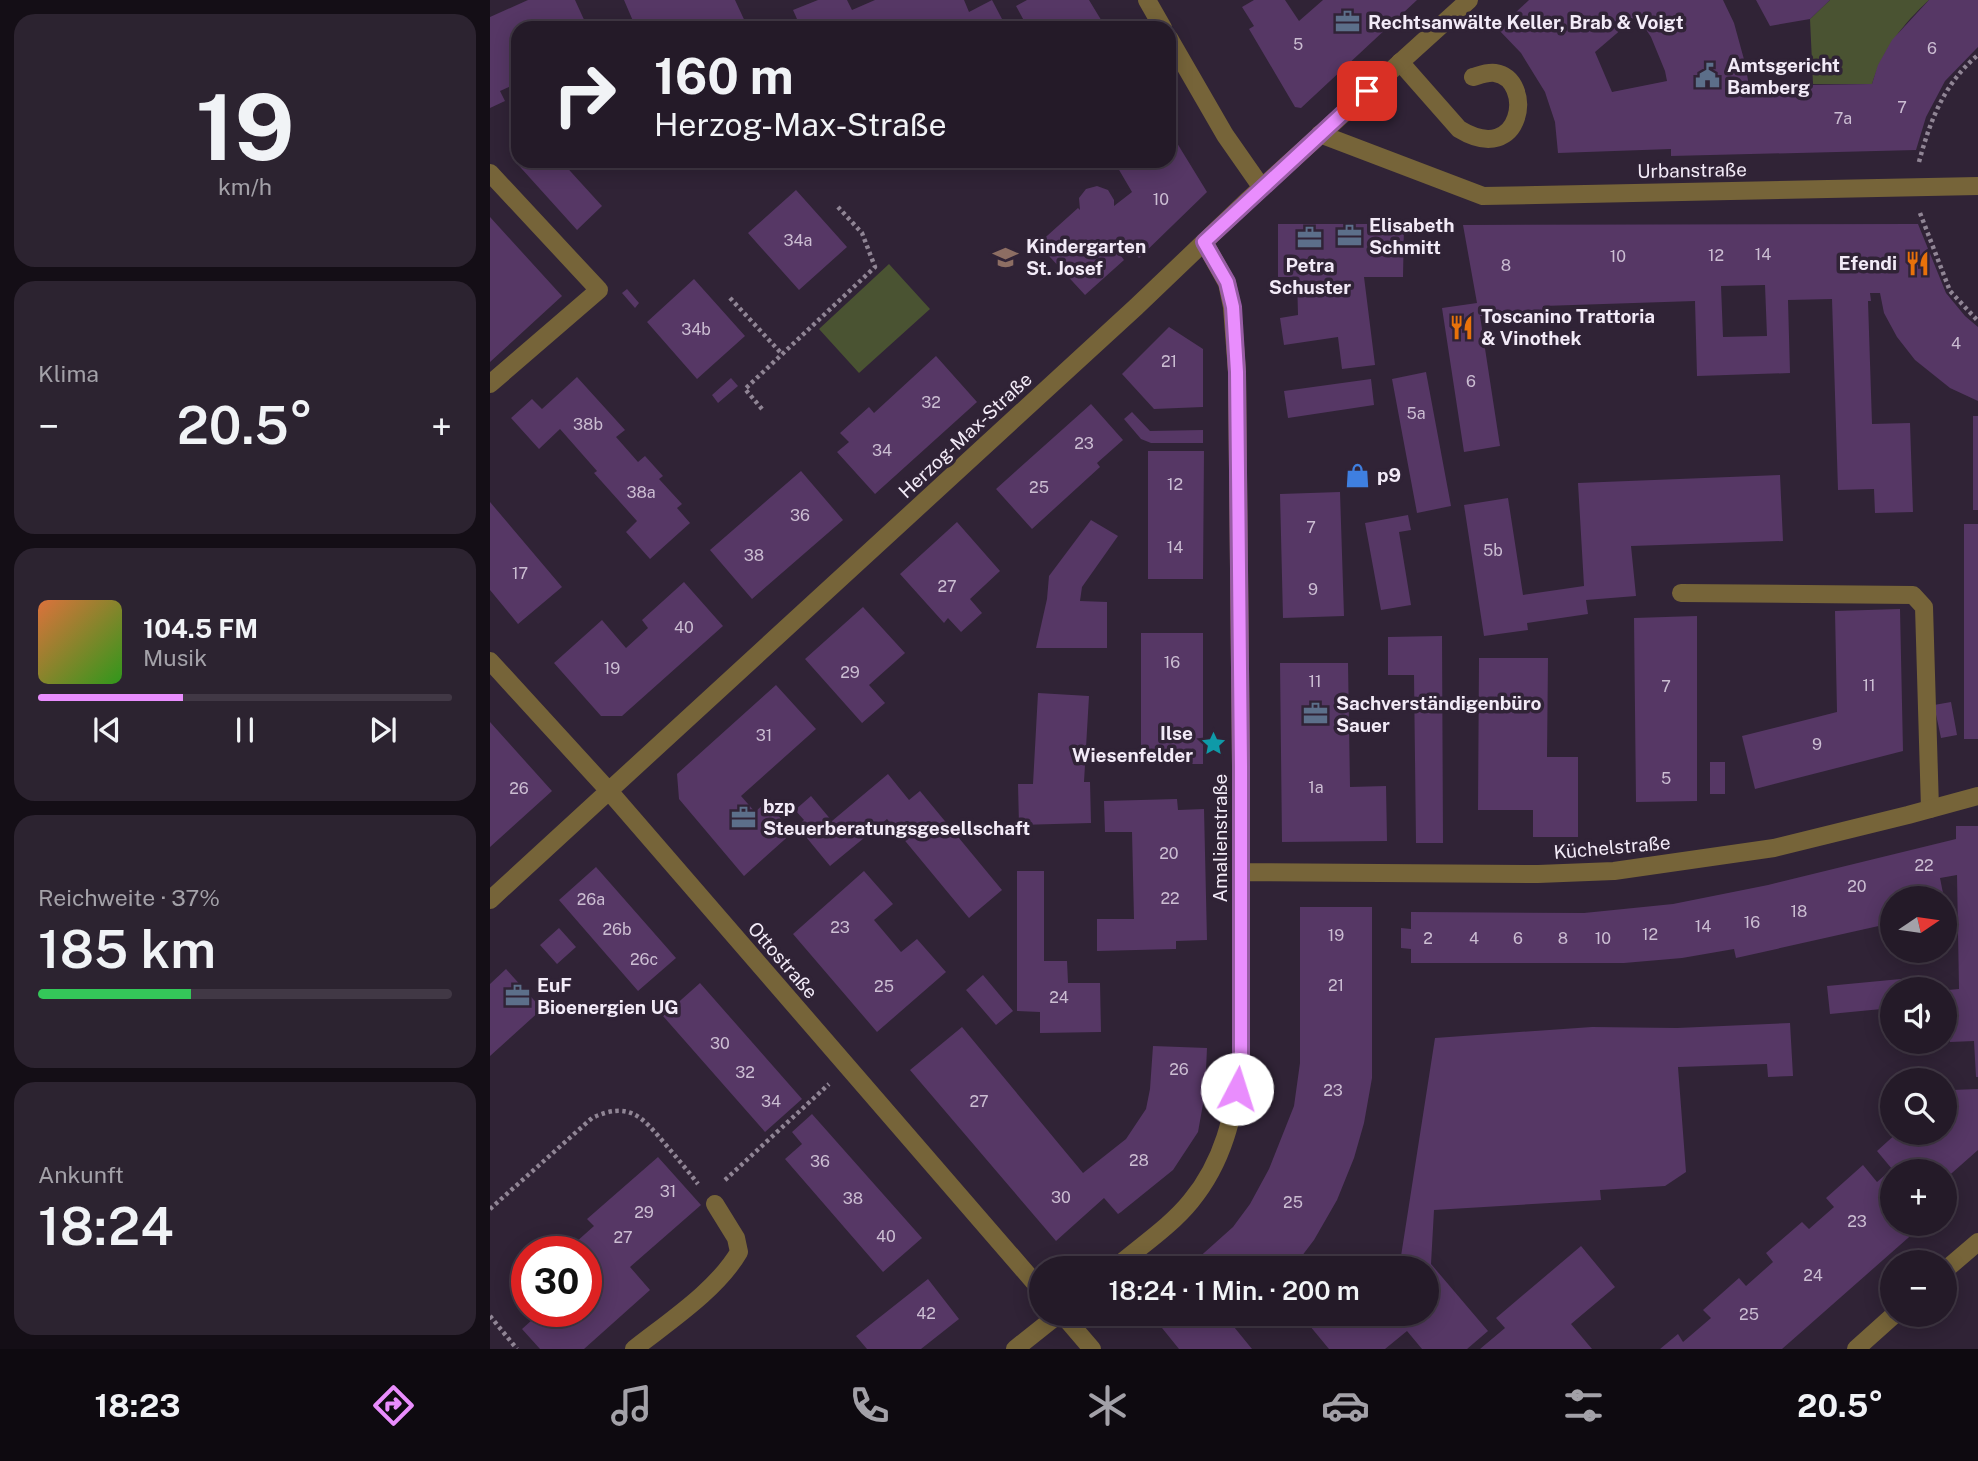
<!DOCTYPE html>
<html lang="de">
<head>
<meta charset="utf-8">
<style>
	:root { --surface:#241a28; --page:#2c2330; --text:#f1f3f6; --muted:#a3a1a8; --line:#413845; --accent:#e98dfd }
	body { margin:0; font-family:"Public Sans",sans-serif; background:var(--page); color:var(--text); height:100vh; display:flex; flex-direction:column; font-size:26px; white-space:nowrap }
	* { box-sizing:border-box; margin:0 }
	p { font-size:23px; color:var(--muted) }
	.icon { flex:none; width:38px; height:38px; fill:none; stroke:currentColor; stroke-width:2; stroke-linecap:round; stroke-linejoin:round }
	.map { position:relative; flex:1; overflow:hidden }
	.drawer { display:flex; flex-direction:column; gap:14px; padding:14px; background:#140e16; width:490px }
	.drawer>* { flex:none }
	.banner { position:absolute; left:21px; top:21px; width:665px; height:147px; border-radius:21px; box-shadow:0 4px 18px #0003,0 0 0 2px var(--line); background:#241a28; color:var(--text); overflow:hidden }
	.needle { width:46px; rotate:77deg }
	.fabs { position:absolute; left:1390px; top:886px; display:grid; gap:14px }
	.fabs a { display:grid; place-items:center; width:77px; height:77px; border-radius:50%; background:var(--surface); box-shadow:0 4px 18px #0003,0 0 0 2px var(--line); font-size:35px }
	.speed { position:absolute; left:21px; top:1236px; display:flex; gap:14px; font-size:35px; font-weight:700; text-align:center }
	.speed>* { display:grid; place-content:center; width:91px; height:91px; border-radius:50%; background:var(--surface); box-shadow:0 4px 18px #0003,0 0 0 2px var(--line); line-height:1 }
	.speed .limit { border:10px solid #d22; background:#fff; color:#111 }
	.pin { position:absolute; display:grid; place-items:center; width:60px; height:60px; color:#fff; margin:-30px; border-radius:14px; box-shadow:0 4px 10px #0006 }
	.me { position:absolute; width:77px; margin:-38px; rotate:5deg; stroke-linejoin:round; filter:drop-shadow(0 0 5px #0008) }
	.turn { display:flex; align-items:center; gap:24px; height:147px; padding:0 28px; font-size:32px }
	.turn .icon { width:91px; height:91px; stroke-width:2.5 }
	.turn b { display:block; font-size:49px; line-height:60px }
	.big { font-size:52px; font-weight:600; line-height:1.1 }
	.drawer .card { flex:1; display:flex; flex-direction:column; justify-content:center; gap:10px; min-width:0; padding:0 24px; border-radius:21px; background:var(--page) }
	.drawer .dial { align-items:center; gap:0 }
	.dial b { font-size:91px; line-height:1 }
	.song { display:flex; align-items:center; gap:21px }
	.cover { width:84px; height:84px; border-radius:10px; background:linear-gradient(135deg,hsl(20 70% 55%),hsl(110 70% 35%)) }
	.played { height:7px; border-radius:4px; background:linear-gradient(90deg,var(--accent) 35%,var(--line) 35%) }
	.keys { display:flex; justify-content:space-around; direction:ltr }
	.heat { display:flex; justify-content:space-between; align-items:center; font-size:38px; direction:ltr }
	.charge { height:10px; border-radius:5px; background:linear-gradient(90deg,#34c759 37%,var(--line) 0) }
	.trip { position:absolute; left:539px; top:1256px; width:410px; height:70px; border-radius:35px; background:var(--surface); box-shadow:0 4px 18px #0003,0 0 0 2px var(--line); font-weight:600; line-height:70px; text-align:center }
	.tab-bar { display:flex; height:112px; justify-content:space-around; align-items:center; background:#0e0a10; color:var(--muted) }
	.tab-bar .icon { width:49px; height:49px }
	.tab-bar .selected { color:var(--accent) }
	.tab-bar b { font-size:32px; color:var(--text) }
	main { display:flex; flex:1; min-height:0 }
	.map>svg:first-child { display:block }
	.green { fill:#4a5332 }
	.building { fill:#563765; fill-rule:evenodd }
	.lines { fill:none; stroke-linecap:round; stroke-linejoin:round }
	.path { stroke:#908595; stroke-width:4.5; stroke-dasharray:3.5 3.5; stroke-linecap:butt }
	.service { stroke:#766439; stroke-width:18 }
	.minor { stroke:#766439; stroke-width:18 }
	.route-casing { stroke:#975ca4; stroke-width:18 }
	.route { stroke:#e98dfd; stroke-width:12 }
	.labels { text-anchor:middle; stroke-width:7; stroke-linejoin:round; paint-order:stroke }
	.number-label { font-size:16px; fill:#cbbdd2 }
	.poi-label { font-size:19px; font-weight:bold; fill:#f2eaf7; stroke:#302336; text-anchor:start }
	.street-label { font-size:19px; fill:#f2eaf7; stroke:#302336 }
</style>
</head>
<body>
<main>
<section class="drawer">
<div class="card dial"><b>19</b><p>km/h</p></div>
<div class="card"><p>Klima</p>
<div class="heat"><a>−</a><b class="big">20.5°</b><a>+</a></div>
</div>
<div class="card">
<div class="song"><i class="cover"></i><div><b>104.5 FM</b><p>Musik</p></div></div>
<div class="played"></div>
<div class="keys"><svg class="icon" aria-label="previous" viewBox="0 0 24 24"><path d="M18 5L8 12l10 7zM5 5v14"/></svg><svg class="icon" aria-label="pause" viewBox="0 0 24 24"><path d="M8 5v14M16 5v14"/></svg><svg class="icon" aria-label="next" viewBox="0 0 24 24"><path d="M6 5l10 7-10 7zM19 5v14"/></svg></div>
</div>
<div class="card"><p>Reichweite · 37%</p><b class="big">185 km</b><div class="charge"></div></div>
<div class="card"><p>Ankunft</p><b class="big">18:24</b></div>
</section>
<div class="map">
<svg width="1488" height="1349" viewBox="0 0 1488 1349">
	<rect width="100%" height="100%" fill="#302336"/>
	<path class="green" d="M1340,0H1439C1413,24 1393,49 1382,84H1323L1320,19Z
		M399,264L440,309L369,373L329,329Z"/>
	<path class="building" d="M38,0H85L96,24L109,28H28V83L10,91L15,101L0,108V17Z
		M134,0H245L258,28H146Z
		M328,0H357L362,10L385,0H474L479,12L502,0L512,19L496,28H311L303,10Z
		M537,0H599L616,28H538L526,6Z
		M764,0H795L809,21L833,0H927L811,108L805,107L759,29L764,26L752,7Z
		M1039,0H1233L1244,23L1255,63L1259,86L1382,84L1388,65L1402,40L1439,0H1488V47L1455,81L1436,117L1426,150L1181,156V149L1068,153L1065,122L1055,92L1031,53L1008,29ZM1147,16L1161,37L1175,71L1177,81L1122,92L1105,52Z
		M1266,0H1340L1320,19L1280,26Z
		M679,130L717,192L649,258L640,247L631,256L634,260L595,295L548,244L588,208L590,210L589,198L596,189L607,186L618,190L624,200V206L642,192L625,163L627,161H679Z
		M28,152V161H71L112,206L87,230L22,158Z
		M306,190L357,247L309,290L258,233Z
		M0,217L72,296L0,362Z
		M788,224H914L913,277H874L885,365L852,369L848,337L794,345L790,318L808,315L807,277H788Z
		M1428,224L1456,293L1475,316L1488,327V401L1460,388L1425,360L1407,337L1394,313L1390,293H1380L1381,301H1378L1382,424L1420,423L1423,512L1385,513L1384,489L1348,490L1342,299L1298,300L1300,373L1207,376L1205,301L1053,306V314L990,316L1010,446L974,452L952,308L987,303L973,225ZM1275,285L1277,336L1233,337L1231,286Z
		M204,279L255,336L207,379L157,322Z
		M137,289L149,303L145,308L132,293Z
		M679,327L713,349V407L664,409L632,374Z
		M446,356L487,402L385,494L347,452L359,442L350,433L379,407L384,413Z
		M936,372L961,506L927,513L902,379Z
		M87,377L135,430L126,437L148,462L155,456L173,476L169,479L192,504L187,508L200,523L160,559L136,532L147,521L104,473L107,471L70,429L49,449L21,418L42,399L52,409Z
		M241,378L248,386L228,403L222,395Z
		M881,379L884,405L798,418L794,391Z
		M601,404L633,440L607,463L610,467L542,529L506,489Z
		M642,412L660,431L713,430V443H661L651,439L634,419Z
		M1483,416H1488V510H1483Z
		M658,451H714L713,579H658Z
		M311,471L353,520L262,599L220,550Z
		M1290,475L1293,541L1141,546L1146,596L1096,600L1098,614L1037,623L1038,630L994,636L974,505L1018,498L1033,595L1094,586L1088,483Z
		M850,492L854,616L793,618L790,494Z
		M0,502L72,587L28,624L0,590Z
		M918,515L921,530L909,532L921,605L891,610L875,523Z
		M601,520L628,536L592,587L590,601L617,602V648H546L557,599L559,576Z
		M467,522L510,571L480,599L492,613L471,632L458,618L454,623L410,574Z
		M1474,524H1488V739H1474Z
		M194,582L233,626L132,716H111L64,663L112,620L136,648L158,628L152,620Z
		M373,607L415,653L379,685L395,703L372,723L315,659Z
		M1410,609L1413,751L1265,789L1252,736L1347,712L1345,611Z
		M1207,616V801L1146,802L1144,618Z
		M651,633H713V764H651Z
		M952,636L953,843H926L924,675H898V637Z
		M989,658H1058L1057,757H1088V837H1043V810H988Z
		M790,663H858L860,787L896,786L897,841L792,842Z
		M286,685L326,729L251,796L265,812L276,802L303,832L254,876L189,799L187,774Z
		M548,693L599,696L594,782H600L601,823L529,825L528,784H543Z
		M1461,702L1467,735L1451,738L1444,705Z
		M0,722L62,791L0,847Z
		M1220,762H1235V794H1220Z
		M398,774L419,800L430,791L512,890L479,918L397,819L340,866L307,826L314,820L305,810L321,796L342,821Z
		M687,799L688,810L714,809L717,940L686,941V949L607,951V919H644L642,832H615L614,801Z
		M1466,826H1488V1077H1486L1484,1041L1460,1042L1458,990L1469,989L1467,875L1450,878L1454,898H1402V923L1246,958L1244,949L1192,958L1134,963H921V949L911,948V928L921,929V912L1094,913L1183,904L1278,885L1466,839Z
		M106,867L186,958L148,991L69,900Z
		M374,871L403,904L384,920L411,952L427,939L456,972L387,1032L303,934Z
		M527,871H554V961H577L578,983H610L611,1032L550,1033V1012L527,1011Z
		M810,907H882V1078L874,1123L864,1158L847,1200L824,1240L802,1269H696L743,1227L760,1204L779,1169L804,1106L810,1063Z
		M69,928L86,947L67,964L50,945Z
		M16,969L52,1009L0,1056V984Z
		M493,975L523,1011L506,1025L476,990Z
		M1432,977L1433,989H1402V1008L1340,1014L1337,986Z
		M210,983L312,1099L275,1132L173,1016Z
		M1300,1023L1303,1076L1278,1077L1277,1064L1188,1067L1196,1172L1175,1186L1110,1190L1111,1200L944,1210L941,1264L998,1331L977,1349H932L917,1331L895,1349H839L810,1314H859L862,1318L866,1314H936V1269H909L945,1038L1102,1027L1187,1028Z
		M472,1027L593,1173L636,1139L656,1109L660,1089L663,1046L717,1048L715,1093L708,1132L683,1170L631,1212L628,1214L614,1198L566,1241L420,1070Z
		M1488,1089V1150L1454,1180V1171H1402V1223H1435L1292,1349H1170L1188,1334L1193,1342L1221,1318L1213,1310L1249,1278L1256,1286L1283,1262L1276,1253L1312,1222L1319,1229L1344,1207L1336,1198L1373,1165L1387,1182L1402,1169L1387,1151L1408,1132H1454V1096L1462,1090Z
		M322,1114L432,1238L393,1272L295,1159L312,1144L302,1132Z
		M168,1157L211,1205L140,1267L160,1290L94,1349H50L32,1329L52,1311H96V1251H76L104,1226L97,1219Z
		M1091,1246L1125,1287L1081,1324L1102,1349H990L1015,1328L1006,1318Z
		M438,1279L469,1319L431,1349H377L366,1336Z
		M679,1314H748L740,1322L762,1349H689L668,1323Z"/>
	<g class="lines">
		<path class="path" d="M1429,162C1440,121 1454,83 1488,55
			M1430,213L1460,291L1488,321
			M240,298L292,354
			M272,409L255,389L385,267L372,233L348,207
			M235,1180L339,1084
			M0,1209L102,1118C140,1100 153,1118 176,1145C187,1158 198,1171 208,1184
			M0,1316L27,1349"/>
		<path class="service" d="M910,62L969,129C1033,168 1045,79 1005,73C997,72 990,75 983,77
			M0,173L109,290L0,384
			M1191,593L1423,595L1434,607L1440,809
			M144,1349C178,1322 227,1290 249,1252L246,1238L225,1204"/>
		<path class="minor" d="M657,0L673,28
			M679,38L735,135L772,188
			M830,134L993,196L1488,186
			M0,661L119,791L551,1290
			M751,872L1048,874L1124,871L1284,848L1418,815L1488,796
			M0,900L646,307L757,201L979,0
			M624,1269C649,1247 680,1227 701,1201C734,1161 743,1116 751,1066V766L747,372L742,307L737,283L714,242
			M1454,1271L1488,1242
			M572,1314L602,1349
			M525,1349L569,1314
			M1366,1349L1405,1314"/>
	</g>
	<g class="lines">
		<defs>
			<path id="route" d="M747,1089L751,1066V766L747,372L743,307L737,282L714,242L877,91"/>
		</defs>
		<use href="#route" class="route-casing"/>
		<use href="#route" class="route"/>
	</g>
	<defs>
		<symbol id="office-bare" viewBox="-9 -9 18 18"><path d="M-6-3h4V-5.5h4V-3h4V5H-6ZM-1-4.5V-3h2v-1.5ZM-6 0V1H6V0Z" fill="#5c6f8a" stroke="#302336" stroke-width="2.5" paint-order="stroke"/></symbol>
		<symbol id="civic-bare" viewBox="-9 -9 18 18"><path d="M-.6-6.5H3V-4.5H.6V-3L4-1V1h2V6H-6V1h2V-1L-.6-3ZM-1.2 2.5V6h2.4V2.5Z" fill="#5c6f8a" stroke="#302336" stroke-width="2.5" paint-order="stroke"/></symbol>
		<symbol id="school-bare" viewBox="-9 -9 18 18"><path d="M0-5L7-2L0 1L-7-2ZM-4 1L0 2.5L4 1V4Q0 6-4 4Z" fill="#8d6e63" stroke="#302336" stroke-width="2.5" paint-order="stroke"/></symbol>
		<symbol id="restaurant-bare" viewBox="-9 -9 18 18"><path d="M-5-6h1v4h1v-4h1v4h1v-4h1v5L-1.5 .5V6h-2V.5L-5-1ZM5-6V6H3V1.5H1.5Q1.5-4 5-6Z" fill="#e8710a" stroke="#302336" stroke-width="2.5" paint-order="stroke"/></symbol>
		<symbol id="shop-bare" viewBox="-9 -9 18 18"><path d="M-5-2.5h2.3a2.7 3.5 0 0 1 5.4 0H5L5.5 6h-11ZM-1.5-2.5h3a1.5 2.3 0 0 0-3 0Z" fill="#3f7fe0" stroke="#302336" stroke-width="2.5" paint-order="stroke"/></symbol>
		<symbol id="sight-bare" viewBox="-9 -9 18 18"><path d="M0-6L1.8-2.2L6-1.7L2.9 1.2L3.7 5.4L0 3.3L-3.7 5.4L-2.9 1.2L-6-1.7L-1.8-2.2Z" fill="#0f9aa8" stroke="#302336" stroke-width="2.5" paint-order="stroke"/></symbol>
	</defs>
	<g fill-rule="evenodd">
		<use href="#office-bare" x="840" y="4" width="35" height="35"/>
		<use href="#civic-bare" x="1200" y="58" width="35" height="35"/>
		<use href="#office-bare" x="842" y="218" width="35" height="35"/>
		<use href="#office-bare" x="802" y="220" width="35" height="35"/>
		<use href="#school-bare" x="498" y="240" width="35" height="35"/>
		<use href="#restaurant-bare" x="1410" y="246" width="35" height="35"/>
		<use href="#restaurant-bare" x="954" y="310" width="35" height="35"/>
		<use href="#shop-bare" x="850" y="458" width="35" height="35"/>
		<use href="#office-bare" x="808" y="696" width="35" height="35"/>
		<use href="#sight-bare" x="706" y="726" width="35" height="35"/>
		<use href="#office-bare" x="236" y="800" width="35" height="35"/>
		<use href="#office-bare" x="10" y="978" width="35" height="35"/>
	</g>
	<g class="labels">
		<g class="number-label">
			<text x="808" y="50">5</text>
			<text x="1442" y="54">6</text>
			<text x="1412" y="113">7</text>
			<text x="1353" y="124">7a</text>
			<text x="671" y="205">10</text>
			<text x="308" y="246">34a</text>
			<text x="1273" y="260">14</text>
			<text x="1226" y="261">12</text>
			<text x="1128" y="262">10</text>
			<text x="1016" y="271">8</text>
			<text x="206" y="335">34b</text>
			<text x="1466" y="349">4</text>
			<text x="679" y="367">21</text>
			<text x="981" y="387">6</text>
			<text x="441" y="408">32</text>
			<text x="926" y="419">5a</text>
			<text x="98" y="430">38b</text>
			<text x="594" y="449">23</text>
			<text x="392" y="456">34</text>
			<text x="685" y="490">12</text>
			<text x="549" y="493">25</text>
			<text x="151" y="498">38a</text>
			<text x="310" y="521">36</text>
			<text x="821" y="533">7</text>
			<text x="685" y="553">14</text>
			<text x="1003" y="556">5b</text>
			<text x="264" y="561">38</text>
			<text x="30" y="579">17</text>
			<text x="457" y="592">27</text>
			<text x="823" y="595">9</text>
			<text x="194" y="633">40</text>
			<text x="682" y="668">16</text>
			<text x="122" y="674">19</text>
			<text x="360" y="678">29</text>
			<text x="825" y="687">11</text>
			<text x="1379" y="691">11</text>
			<text x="1176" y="692">7</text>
			<text x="274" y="741">31</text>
			<text x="1327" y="750">9</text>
			<text x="1176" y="784">5</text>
			<text x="826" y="793">1a</text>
			<text x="29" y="794">26</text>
			<text x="679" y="859">20</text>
			<text x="1434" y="871">22</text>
			<text x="1367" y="892">20</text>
			<text x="680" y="904">22</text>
			<text x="101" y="905">26a</text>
			<text x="1309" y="917">18</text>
			<text x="1262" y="928">16</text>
			<text x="1213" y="932">14</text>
			<text x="350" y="933">23</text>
			<text x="127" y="935">26b</text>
			<text x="1160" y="940">12</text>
			<text x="846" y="941">19</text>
			<text x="938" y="944">2</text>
			<text x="984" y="944">4</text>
			<text x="1028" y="944">6</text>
			<text x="1073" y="944">8</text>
			<text x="1113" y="944">10</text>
			<text x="154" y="965">26c</text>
			<text x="846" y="991">21</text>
			<text x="394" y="992">25</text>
			<text x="569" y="1003">24</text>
			<text x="230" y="1049">30</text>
			<text x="689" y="1075">26</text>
			<text x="255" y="1078">32</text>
			<text x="843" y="1096">23</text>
			<text x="281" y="1107">34</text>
			<text x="489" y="1107">27</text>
			<text x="649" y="1166">28</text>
			<text x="330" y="1167">36</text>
			<text x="178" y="1197">31</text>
			<text x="571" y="1203">30</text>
			<text x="363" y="1204">38</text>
			<text x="803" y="1208">25</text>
			<text x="154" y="1218">29</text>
			<text x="1367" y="1227">23</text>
			<text x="396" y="1242">40</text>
			<text x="133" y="1243">27</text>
			<text x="1323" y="1281">24</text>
			<text x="436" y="1319">42</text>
			<text x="1259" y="1320">25</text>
		</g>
		<g class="poi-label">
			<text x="878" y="29">Rechtsanwälte Keller, Brab &amp; Voigt</text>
			<text x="1237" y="72">Amtsgericht<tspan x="1237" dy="22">Bamberg</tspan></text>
			<text x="879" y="232">Elisabeth<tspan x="879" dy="22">Schmitt</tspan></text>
			<text x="536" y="253">Kindergarten<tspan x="536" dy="22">St. Josef</tspan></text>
			<text x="1407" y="270" text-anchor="end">Efendi</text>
			<text x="820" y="272" text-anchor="middle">Petra<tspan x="820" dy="22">Schuster</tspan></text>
			<text x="991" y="323">Toscanino Trattoria<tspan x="991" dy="22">&amp; Vinothek</tspan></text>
			<text x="887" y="482">p9</text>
			<text x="846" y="710">Sachverständigenbüro<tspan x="846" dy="22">Sauer</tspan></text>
			<text x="703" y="740" text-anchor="end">Ilse<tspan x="703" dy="22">Wiesenfelder</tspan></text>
			<text x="273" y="813">bzp<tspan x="273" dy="22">Steuerberatungsgesellschaft</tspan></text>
			<text x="47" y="992">EuF<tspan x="47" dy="22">Bioenergien UG</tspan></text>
		</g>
		<g class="street-label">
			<text transform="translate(1202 170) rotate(-1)" y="7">Urbanstraße</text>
			<text transform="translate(475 435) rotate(-43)" y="7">Herzog-Max-Straße</text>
			<text transform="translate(730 838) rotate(-90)" y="7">Amalienstraße</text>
			<text transform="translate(1122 847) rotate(-5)" y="7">Küchelstraße</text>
			<text transform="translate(293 960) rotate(49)" y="7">Ottostraße</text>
		</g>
	</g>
</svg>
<div class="fabs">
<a><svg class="needle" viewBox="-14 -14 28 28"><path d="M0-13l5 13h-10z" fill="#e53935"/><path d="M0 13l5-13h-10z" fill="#a3a1a8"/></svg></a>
<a><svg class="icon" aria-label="sound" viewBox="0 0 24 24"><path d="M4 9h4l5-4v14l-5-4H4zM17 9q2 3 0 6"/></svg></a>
<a><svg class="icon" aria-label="search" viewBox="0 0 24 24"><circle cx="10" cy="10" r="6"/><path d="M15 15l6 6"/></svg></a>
<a>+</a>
<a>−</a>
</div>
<div class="speed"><div class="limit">30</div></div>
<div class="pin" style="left:877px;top:91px;background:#d93025"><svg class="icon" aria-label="arrive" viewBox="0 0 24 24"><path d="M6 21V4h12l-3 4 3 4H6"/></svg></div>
<svg class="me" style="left:747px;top:1089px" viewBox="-20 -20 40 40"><circle r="19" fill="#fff"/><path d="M0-13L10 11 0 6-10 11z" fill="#e98dfd"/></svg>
<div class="trip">18:24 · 1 Min. · 200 m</div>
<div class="banner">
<div class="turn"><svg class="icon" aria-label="right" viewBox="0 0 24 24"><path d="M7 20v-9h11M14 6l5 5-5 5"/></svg><div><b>160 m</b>Herzog-Max-Straße</div></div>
</div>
</div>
</main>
<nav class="tab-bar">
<b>18:23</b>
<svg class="icon selected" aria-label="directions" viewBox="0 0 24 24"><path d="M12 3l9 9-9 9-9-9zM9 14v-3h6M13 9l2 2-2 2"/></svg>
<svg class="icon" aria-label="music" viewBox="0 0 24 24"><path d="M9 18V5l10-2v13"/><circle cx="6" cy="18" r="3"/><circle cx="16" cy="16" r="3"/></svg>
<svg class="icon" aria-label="phone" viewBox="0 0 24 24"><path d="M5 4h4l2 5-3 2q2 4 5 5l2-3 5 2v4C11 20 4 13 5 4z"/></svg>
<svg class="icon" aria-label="climate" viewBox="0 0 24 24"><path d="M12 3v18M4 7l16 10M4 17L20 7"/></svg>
<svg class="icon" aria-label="car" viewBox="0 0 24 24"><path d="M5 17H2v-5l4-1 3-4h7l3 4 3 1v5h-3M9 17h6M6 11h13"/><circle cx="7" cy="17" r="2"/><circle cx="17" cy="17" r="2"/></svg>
<svg class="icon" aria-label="filters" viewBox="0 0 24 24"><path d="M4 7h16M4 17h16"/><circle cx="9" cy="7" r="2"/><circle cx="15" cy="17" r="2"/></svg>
<b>20.5°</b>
</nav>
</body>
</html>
